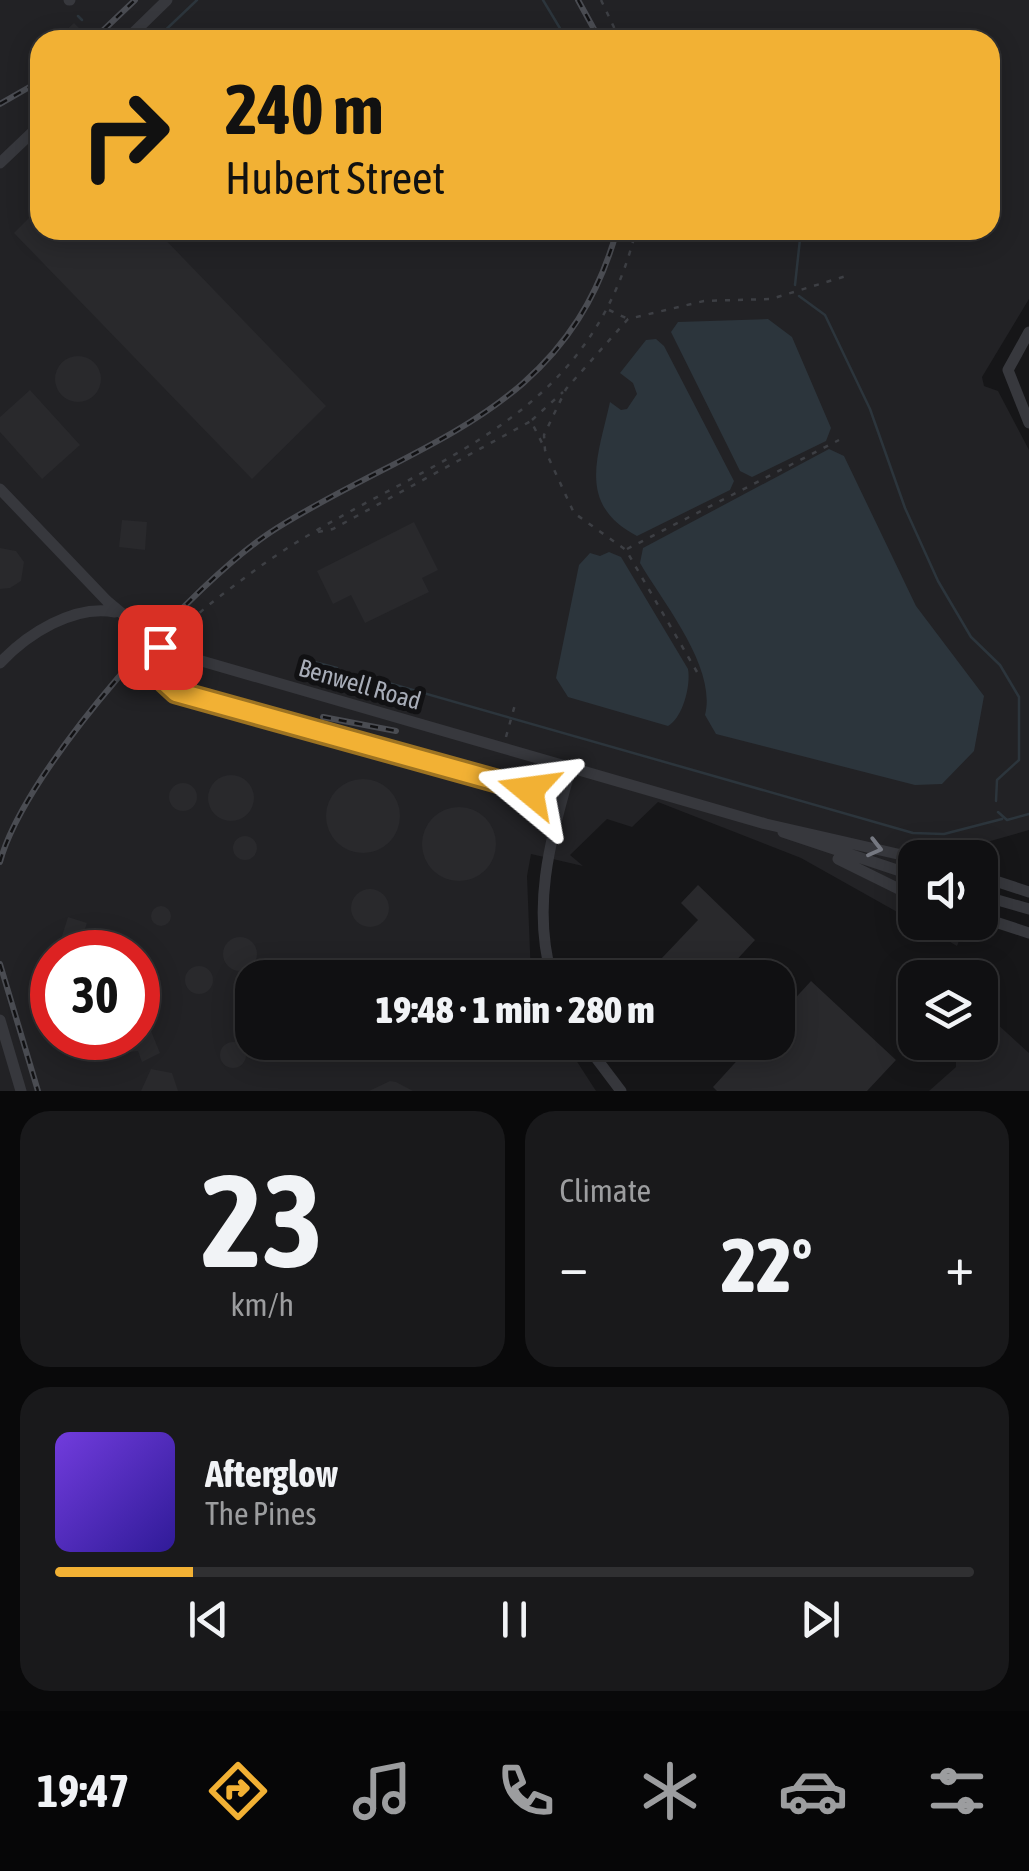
<!DOCTYPE html>
<html lang="en">
<head>
<meta charset="utf-8">
<style>
	:root { --surface:#101012; --page:#19191b; --text:#f1f3f6; --muted:#9c9d9f; --line:#303032; --accent:#f2b134 }
	body { margin:0; font-family:"Asap Condensed",sans-serif; background:var(--page); color:var(--text); height:100vh; display:flex; flex-direction:column; font-size:38px; white-space:nowrap }
	* { box-sizing:border-box; margin:0 }
	p { font-size:32px; color:var(--muted) }
	.icon { flex:none; width:55px; height:55px; fill:none; stroke:currentColor; stroke-width:2; stroke-linecap:round; stroke-linejoin:round }
	.map { position:relative; height:1091px; overflow:hidden }
	.panel { display:flex; flex-direction:column; gap:20px; padding:20px; background:#09090a; flex:1 }
	.panel>* { flex:none }
	.guide { position:absolute; left:30px; top:30px; width:970px; height:210px; border-radius:30px; box-shadow:0 5px 25px #0003,0 0 0 2px var(--line); background:#f2b134; color:#111; overflow:hidden }
	.fabs { position:absolute; left:898px; top:840px; display:grid; gap:20px }
	.fabs a { display:grid; place-items:center; width:100px; height:100px; border-radius:20px; background:var(--surface); box-shadow:0 5px 25px #0003,0 0 0 2px var(--line); font-size:50px }
	.speed { position:absolute; left:30px; top:930px; display:flex; gap:20px; font-size:50px; font-weight:700; text-align:center }
	.speed>* { display:grid; place-content:center; width:130px; height:130px; border-radius:50%; background:var(--surface); box-shadow:0 5px 25px #0003,0 0 0 2px var(--line); line-height:1 }
	.speed .limit { border:15px solid #d22; background:#fff; color:#111 }
	.pin { position:absolute; display:grid; place-items:center; width:85px; height:85px; color:#fff; margin:-42px; border-radius:20px; box-shadow:0 5px 15px #0006 }
	.me { position:absolute; width:110px; margin:-55px; rotate:286deg; stroke-linejoin:round; filter:drop-shadow(0 0 8px #0008) }
	.turn { display:flex; align-items:center; gap:35px; height:210px; padding:0 30px; font-size:45px }
	.turn .icon { width:130px; height:130px; stroke-width:2.5 }
	.turn b { display:block; font-size:70px; line-height:85px }
	.big { font-size:75px; font-weight:800; line-height:1.1 }
	.panel .tile { flex:1; display:flex; flex-direction:column; justify-content:center; gap:15px; min-width:0; padding:0 35px; border-radius:30px; background:var(--page) }
	.panel .dial { align-items:center; gap:0 }
	.dial b { font-size:130px; line-height:1 }
	.song { display:flex; align-items:center; gap:30px }
	.cover { width:120px; height:120px; border-radius:15px; background:linear-gradient(135deg,hsl(260 70% 55%),hsl(250 70% 35%)) }
	.played { height:10px; border-radius:5px; background:linear-gradient(90deg,var(--accent) 15%,var(--line) 15%) }
	.keys { display:flex; justify-content:space-around; direction:ltr }
	.heat { display:flex; justify-content:space-between; align-items:center; font-size:55px; direction:ltr }
	.panel .tiles { flex:1; display:grid; gap:20px; grid-template-columns:1fr 1fr }
	.tile:last-child { grid-column:span 2 }
	.trip { position:absolute; left:235px; top:960px; width:560px; height:100px; border-radius:30px; background:var(--surface); box-shadow:0 5px 25px #0003,0 0 0 2px var(--line); font-weight:800; line-height:100px; text-align:center }
	.menu { display:flex; height:160px; justify-content:space-around; align-items:center; background:#060607; color:var(--muted) }
	.menu .icon { width:70px; height:70px }
	.menu .on { color:var(--accent) }
	.menu b { font-size:45px; color:var(--text) }
	.map>svg:first-child { display:block }
	.built { fill:#222225; fill-rule:evenodd }
	.water { fill:#2c353c }
	.lines { fill:none; stroke-linecap:round; stroke-linejoin:round }
	.stream { stroke:#2c353c; stroke-width:2.5 }
	.building { fill:#29292c }
	.path { stroke:#3d3f44; stroke-width:2.5; stroke-dasharray:5 8; stroke-linecap:butt }
	.minor { stroke:#37383d; stroke-width:11 }
	.rail-casing { stroke:#4a4c52; stroke-width:6 }
	.rail { stroke:#111113; stroke-width:2.5; stroke-dasharray:8; stroke-linecap:butt }
	.oneway { stroke:#757881 }
	.route-casing { stroke:#9d7322; stroke-width:25 }
	.route { stroke:#f2b134; stroke-width:18 }
	.labels { text-anchor:middle; stroke-width:10; stroke-linejoin:round; paint-order:stroke }
	.street-label { font-size:25px; fill:#a8adb8; stroke:#111113 }
</style>
</head>
<body>
<div class="map">
<svg width="1029" height="1091" viewBox="0 0 1029 1091">
	<rect width="100%" height="100%" fill="#161618"/>
	<path class="built" d="M0,0H1029V299L982,377L984,386L998,391L1029,450V830L987,842L980,874V858H915V922L801,858L658,802L632,827L607,819L570,855L583,866L531,854L527,876L531,977L252,978V1042L565,1043L596,1091H0ZM40,40H990V230H40ZM52,952H138V1038H52Z
		M916,922H966V923L957,946Z
		M983,1011L1029,1053V1091H929L956,1067V1043L980,1042Z"/>
	<path class="water" d="M768,319L792,337L831,428L826,441L752,477L740,471L671,332L678,322Z
		M656,339L664,346L734,481L730,490L637,536C576,504 598,457 610,402L621,410L627,409L637,394L633,383L620,373L646,340Z
		M829,449L844,456L916,606L984,696L974,751L942,784L915,785L716,734L705,715C717,668 664,604 640,563L643,548Z
		M609,552L621,557L688,669C691,685 683,718 668,726L568,697L556,678L579,565L590,553L600,556Z"/>
	<g class="lines">
		<path class="stream" d="M543,0L567,40
			M78,16L82,20
			M155,40L197,0
			M795,285L801,230
			M799,296L825,315L870,409L905,508L938,581L971,637L1000,665L1019,697V760L997,780L996,801
			M303,659L337,668
			M364,676L913,833L944,834L1002,819
			M998,812L1007,820L1029,814"/>
	</g>
	<path class="building" d="M74,23L87,36L82,40H56Z
		M40,207V230H156L326,406L252,479L14,233Z
		M55 379a23 23 0 1 1 46 0a23 23 0 1 1-46 0Z
		M30,390L80,445L42,479L0,432V417Z
		M122,520L147,522L145,550L119,547Z
		M414,522L438,570L422,578L429,592L365,623L351,595L333,604L317,571Z
		M0,548L16,551L24,562L21,581L10,588L0,589Z
		M208 798a23 23 0 1 1 46 0a23 23 0 1 1-46 0Z
		M326 816a37 37 0 1 1 74 0a37 37 0 1 1-74 0Z
		M169 797a14 14 0 1 1 28 0a14 14 0 1 1-28 0Z
		M422 844a37 37 0 1 1 74 0a37 37 0 1 1-74 0Z
		M233 848a12 12 0 1 1 24 0a12 12 0 1 1-24 0Z
		M698,885L755,940L720,978H643L698,920L681,903Z
		M351 908a19 19 0 1 1 38 0a19 19 0 1 1-38 0Z
		M151 916a10 10 0 1 1 20 0a10 10 0 1 1-20 0Z
		M68,917L87,923L77,952H57Z
		M223 954a17 17 0 1 1 34 0a17 17 0 1 1-34 0Z
		M185 980a14 14 0 1 1 28 0a14 14 0 1 1-28 0Z
		M811,981L896,1060L867,1091H717L713,1087L754,1042H778V1017Z
		M142,1027L151,1031L160,1053L142,1062L138,1051L119,1053L120,1038H138Z
		M220 1055a13 13 0 1 1 26 0a13 13 0 1 1-26 0Z
		M151,1069L172,1073L178,1091H141Z
		M390,1081L396,1082L413,1091H369Z"/>
	<g class="lines">
		<path class="path" d="M601,0L620,40
			M609,310L628,319
			M532,420L563,392
			M318,532L333,529L531,421L545,449
			M627,549L839,440
			M173,641C193,614 221,596 247,576C399,462 584,442 636,230
			M697,672L626,550L574,513L545,450L544,435L566,389L628,319L704,301L771,299L846,276
			M506,737L516,701"/>
		<path class="minor" d="M69,0H70
			M126,40L167,0
			M0,163L40,125
			M1029,332L1008,370L1029,423
			M0,489L107,601L167,651L766,824L915,858
			M167,651L163,679L176,692L562,799
			M0,663C27,634 74,604 115,612
			M783,832L915,876
			M838,859L915,897
			M980,876L1029,892
			M980,895L1029,909
			M980,917L1029,933
			M552,978C531,904 551,839 571,767
			M0,1020L21,1091
			M584,1042L621,1091"/>
		<defs>
			<path id="rail" d="M578,0L600,40
				M93,40L135,0
				M0,104L40,81
				M323,717L396,731
				M0,862C25,768 194,580 277,528C420,439 566,414 617,230
				M0,964L38,1091"/>
		</defs>
		<use href="#rail" class="rail-casing"/>
		<use href="#rail" class="rail"/>
	</g>
	<defs><path id="oneway-chevron" d="M-2-3.5L2.5 0L-2 3.5" fill="none" stroke-width="1.6" stroke-linecap="round" stroke-linejoin="round" transform="scale(2.5)"/></defs>
	<use class="oneway" href="#oneway-chevron" transform="translate(875 848) rotate(14)"/>
	<g class="lines">
		<defs>
			<path id="route" d="M160,647L167,651L162,679L176,692L529,790"/>
		</defs>
		<use href="#route" class="route-casing"/>
		<use href="#route" class="route"/>
	</g>
	<g class="labels">
		<g class="street-label">
			<text transform="translate(360 684) rotate(16)" y="9">Benwell Road</text>
		</g>
	</g>
</svg>
<div class="fabs">
<a><svg class="icon" aria-label="sound" viewBox="0 0 24 24"><path d="M4 9h4l5-4v14l-5-4H4zM17 9q2 3 0 6"/></svg></a>
<a><svg class="icon" aria-label="layers" viewBox="0 0 24 24"><path d="M12 4l9 5-9 5-9-5zM3 14l9 5 9-5"/></svg></a>
</div>
<div class="speed"><div class="limit">30</div></div>
<div class="pin" style="left:160px;top:647px;background:#d93025"><svg class="icon" aria-label="arrive" viewBox="0 0 24 24"><path d="M6 21V4h12l-3 4 3 4H6"/></svg></div>
<svg class="me" style="left:529px;top:790px" viewBox="-20 -20 40 40"><path d="M0-17L14 15 0 8-14 15z" fill="#f2b134" stroke="#fff" stroke-width="4"/></svg>
<div class="trip">19:48 · 1 min · 280 m</div>
<div class="guide">
<div class="turn"><svg class="icon" aria-label="right" viewBox="0 0 24 24"><path d="M7 20v-9h11M14 6l5 5-5 5"/></svg><div><b>240 m</b>Hubert Street</div></div>
</div>
</div>
<section class="panel">
<div class="tiles">
<div class="tile dial"><b>23</b><p>km/h</p></div>
<div class="tile"><p>Climate</p>
<div class="heat"><a>−</a><b class="big">22°</b><a>+</a></div>
</div>
<div class="tile">
<div class="song"><i class="cover"></i><div><b>Afterglow</b><p>The Pines</p></div></div>
<div class="played"></div>
<div class="keys"><svg class="icon" aria-label="previous" viewBox="0 0 24 24"><path d="M18 5L8 12l10 7zM5 5v14"/></svg><svg class="icon" aria-label="pause" viewBox="0 0 24 24"><path d="M8 5v14M16 5v14"/></svg><svg class="icon" aria-label="next" viewBox="0 0 24 24"><path d="M6 5l10 7-10 7zM19 5v14"/></svg></div>
</div>
</div>
</section>
<nav class="menu">
<b>19:47</b>
<svg class="icon on" aria-label="directions" viewBox="0 0 24 24"><path d="M12 3l9 9-9 9-9-9zM9 14v-3h6M13 9l2 2-2 2"/></svg>
<svg class="icon" aria-label="music" viewBox="0 0 24 24"><path d="M9 18V5l10-2v13"/><circle cx="6" cy="18" r="3"/><circle cx="16" cy="16" r="3"/></svg>
<svg class="icon" aria-label="phone" viewBox="0 0 24 24"><path d="M5 4h4l2 5-3 2q2 4 5 5l2-3 5 2v4C11 20 4 13 5 4z"/></svg>
<svg class="icon" aria-label="climate" viewBox="0 0 24 24"><path d="M12 3v18M4 7l16 10M4 17L20 7"/></svg>
<svg class="icon" aria-label="car" viewBox="0 0 24 24"><path d="M5 17H2v-5l4-1 3-4h7l3 4 3 1v5h-3M9 17h6M6 11h13"/><circle cx="7" cy="17" r="2"/><circle cx="17" cy="17" r="2"/></svg>
<svg class="icon" aria-label="filters" viewBox="0 0 24 24"><path d="M4 7h16M4 17h16"/><circle cx="9" cy="7" r="2"/><circle cx="15" cy="17" r="2"/></svg>
</nav>
</body>
</html>
